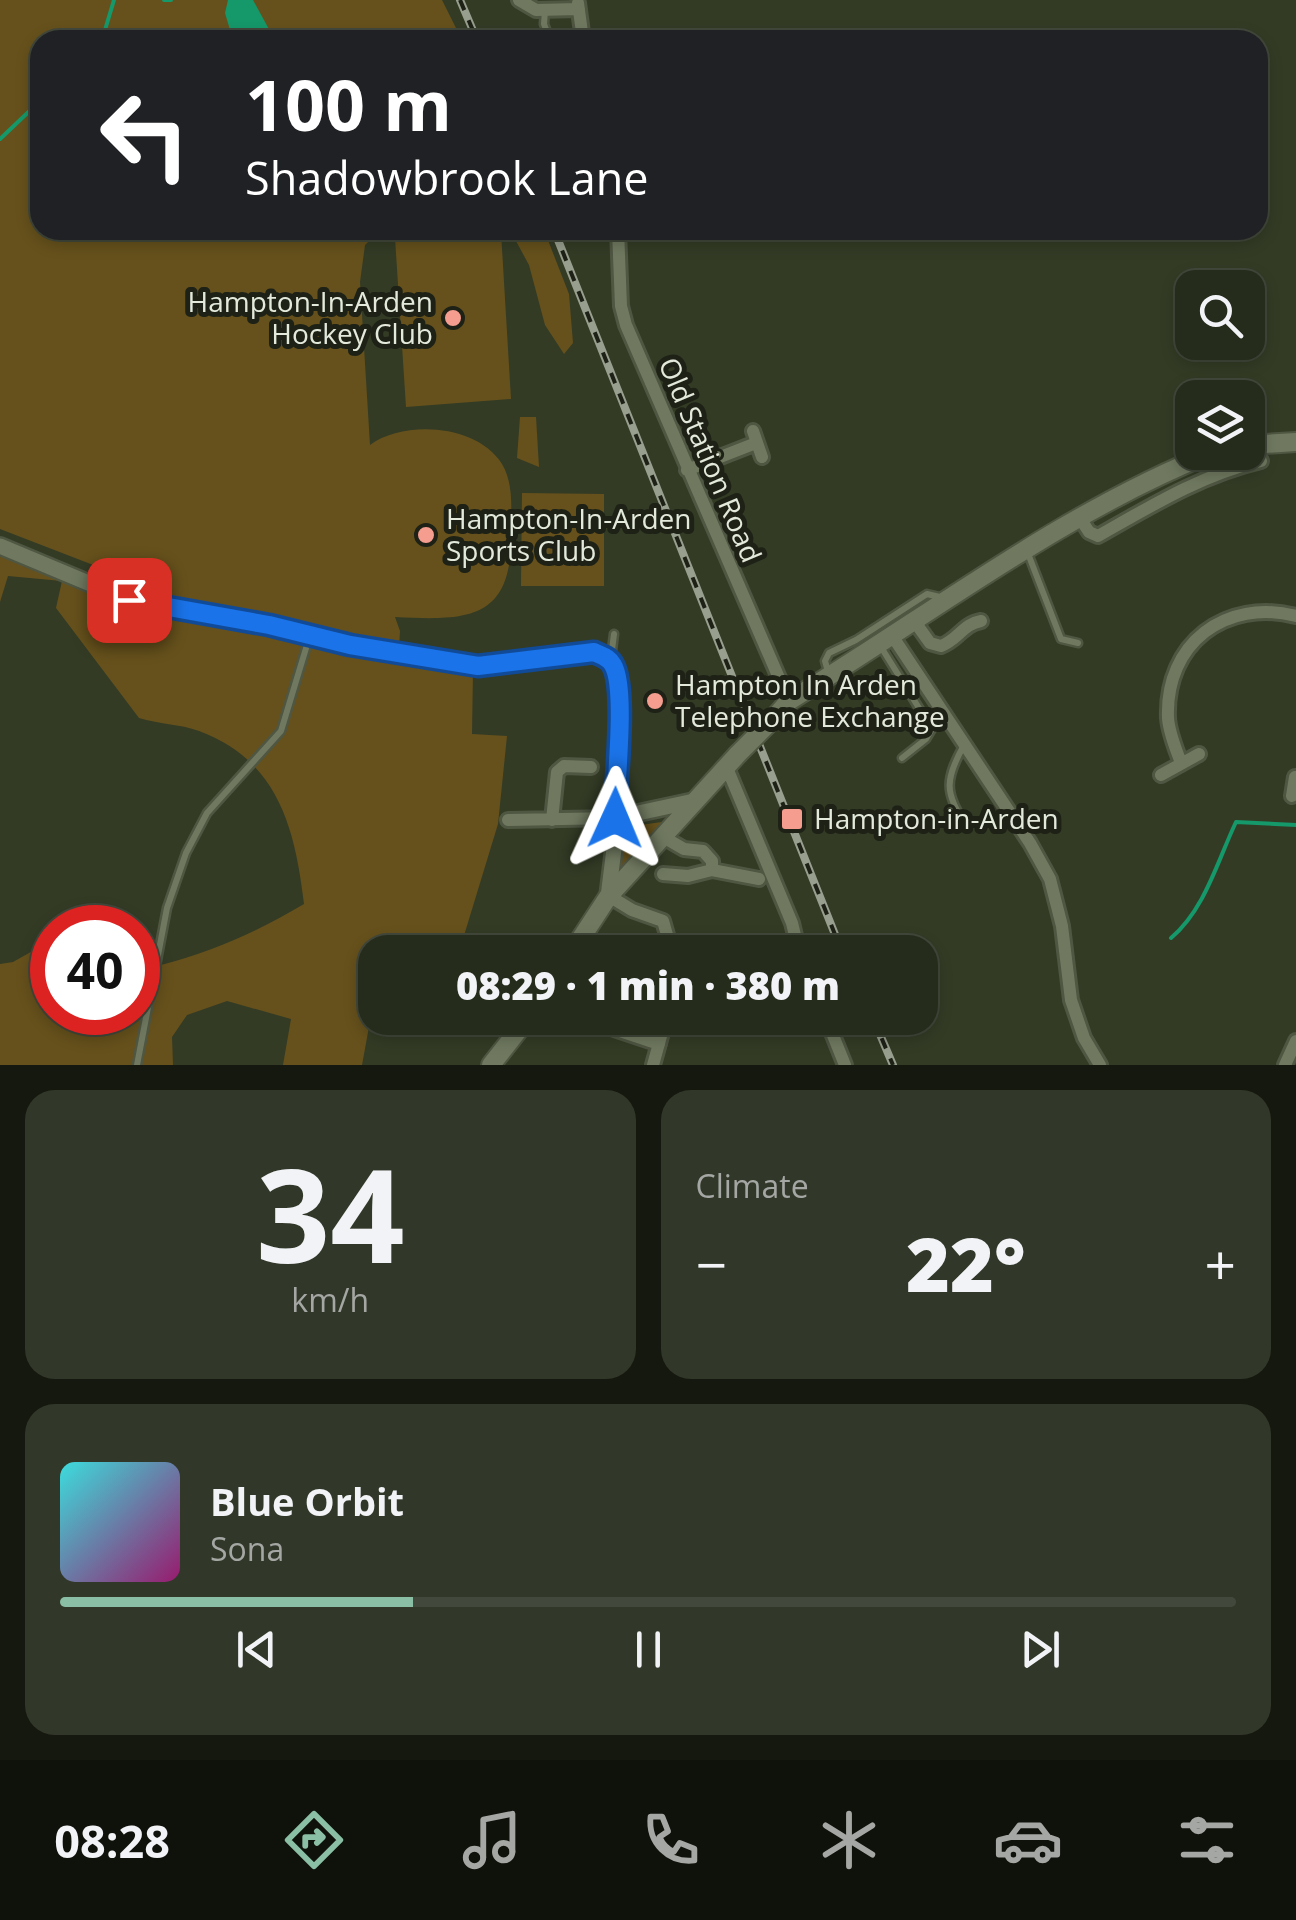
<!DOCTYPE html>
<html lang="en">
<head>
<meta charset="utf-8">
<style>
	:root { --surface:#262c1c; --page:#323829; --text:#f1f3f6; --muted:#a4a7a3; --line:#42483b; --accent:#8abfa5 }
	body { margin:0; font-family:"Open Sans",sans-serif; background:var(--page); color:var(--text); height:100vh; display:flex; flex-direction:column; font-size:38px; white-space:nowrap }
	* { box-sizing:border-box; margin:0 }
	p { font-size:32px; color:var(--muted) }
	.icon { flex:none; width:55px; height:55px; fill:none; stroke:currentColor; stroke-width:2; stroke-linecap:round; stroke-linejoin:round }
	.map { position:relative; height:1065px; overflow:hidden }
	.drawer { display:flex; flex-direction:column; gap:25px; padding:25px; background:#15180f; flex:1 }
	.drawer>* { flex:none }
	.top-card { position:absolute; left:30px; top:30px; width:1238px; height:210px; border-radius:30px; box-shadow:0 5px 15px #0003,0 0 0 2px var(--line); background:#202124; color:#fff; overflow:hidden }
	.fabs { position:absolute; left:1175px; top:270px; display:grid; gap:20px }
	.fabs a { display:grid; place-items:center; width:90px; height:90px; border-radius:20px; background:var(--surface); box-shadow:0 5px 15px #0003,0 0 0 2px var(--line); font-size:50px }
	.speed { position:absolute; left:30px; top:905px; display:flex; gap:20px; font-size:50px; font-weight:700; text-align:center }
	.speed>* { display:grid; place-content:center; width:130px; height:130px; border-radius:50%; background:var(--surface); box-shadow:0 5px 15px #0003,0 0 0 2px var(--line); line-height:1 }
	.speed .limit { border:15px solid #d22; background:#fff; color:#111 }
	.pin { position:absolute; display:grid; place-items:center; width:85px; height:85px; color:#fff; margin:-42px; border-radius:20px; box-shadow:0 5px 15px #0006 }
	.me { position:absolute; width:110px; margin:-55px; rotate:1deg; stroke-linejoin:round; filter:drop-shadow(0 0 8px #0008) }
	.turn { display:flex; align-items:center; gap:35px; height:210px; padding:0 50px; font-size:45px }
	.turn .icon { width:130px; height:130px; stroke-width:2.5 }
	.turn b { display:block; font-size:70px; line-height:85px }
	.big { font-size:75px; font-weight:800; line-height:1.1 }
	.drawer .widget { flex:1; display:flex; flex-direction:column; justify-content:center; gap:15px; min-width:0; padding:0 35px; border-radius:30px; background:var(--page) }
	.drawer .dial { align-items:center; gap:0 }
	.dial b { font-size:130px; line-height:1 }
	.song { display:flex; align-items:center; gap:30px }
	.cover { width:120px; height:120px; border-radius:15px; background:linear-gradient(135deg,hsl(180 70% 55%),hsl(320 70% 35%)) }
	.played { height:10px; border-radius:5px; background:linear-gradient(90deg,var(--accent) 30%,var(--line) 30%) }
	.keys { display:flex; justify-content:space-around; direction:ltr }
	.heat { display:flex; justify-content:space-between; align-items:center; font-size:55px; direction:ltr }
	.drawer .tiles { flex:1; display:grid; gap:25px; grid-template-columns:1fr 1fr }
	.widget:last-child { grid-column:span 2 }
	.trip { position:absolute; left:358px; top:935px; width:580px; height:100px; border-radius:30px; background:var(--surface); box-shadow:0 5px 15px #0003,0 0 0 2px var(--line); font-weight:800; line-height:100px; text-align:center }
	.tab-bar { display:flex; height:160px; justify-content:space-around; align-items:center; background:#0f120b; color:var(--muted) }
	.tab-bar .icon { width:70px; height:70px }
	.tab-bar .on { color:var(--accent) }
	.tab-bar b { font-size:45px; color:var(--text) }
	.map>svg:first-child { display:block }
	.green { fill:#66511c }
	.water { fill:#15986a }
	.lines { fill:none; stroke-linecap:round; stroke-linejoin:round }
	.stream { stroke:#15986a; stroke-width:4 }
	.service-casing { stroke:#4f5642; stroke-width:11 }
	.minor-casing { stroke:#4f5642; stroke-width:18 }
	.tertiary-casing { stroke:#4f5642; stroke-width:20 }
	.secondary-casing { stroke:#4f5642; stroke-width:22 }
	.service { stroke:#707960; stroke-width:6 }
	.minor { stroke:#707960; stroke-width:12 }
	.tertiary { stroke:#707960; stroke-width:15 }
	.secondary { stroke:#707960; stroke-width:18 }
	.rail-casing { stroke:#989f8e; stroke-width:8 }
	.rail { stroke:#1d2116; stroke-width:4; stroke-dasharray:11; stroke-linecap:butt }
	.secondary-bridge-casing { stroke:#4f5642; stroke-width:22; stroke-linecap:butt }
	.secondary-bridge { stroke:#707960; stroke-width:18 }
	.route-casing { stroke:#114b97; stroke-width:25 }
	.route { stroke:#1a73e8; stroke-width:18 }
	.poi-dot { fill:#f59d8e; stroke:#1d2116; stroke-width:4 }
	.labels { text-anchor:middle; stroke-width:10; stroke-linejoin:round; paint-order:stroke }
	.poi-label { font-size:28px; fill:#e3e9db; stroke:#1d2116; text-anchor:start }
	.street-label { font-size:28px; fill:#e3e9db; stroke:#1d2116 }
</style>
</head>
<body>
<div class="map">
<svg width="1296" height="1065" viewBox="0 0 1296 1065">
	<rect width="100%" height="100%" fill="#333b25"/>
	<path class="green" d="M0,0H442L462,40H40V230H380L365,245L360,282L370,445C404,420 477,424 502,464C514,484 511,510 511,532C513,620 469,621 395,617L400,631L398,665L473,670L472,734L507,736L498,824L459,952H375V994L362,1065H283L291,1019L227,1001L187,1015L172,1037L173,1065H0V964L13,962L52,940V1012H138V928L80,927L90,923L136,922L161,965C214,951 257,932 304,904C295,828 278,760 199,731C180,724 158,724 139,718L56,608L62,581L8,576L0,602V556C57,578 113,602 171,621L180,601L159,598L101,568L0,529Z
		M510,230H544L569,294L573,343L564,354L545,325L529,265Z
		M501,232L511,399L406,407L395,238Z
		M520,417H536L539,467L517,458Z
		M522,493L604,494V586H521Z
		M669,821L623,870H619L618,858L621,857L626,827Z"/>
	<path class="water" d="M228,0H253L271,33L272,40H233L225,13Z"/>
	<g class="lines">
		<path class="stream" d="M164,0H171
			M102,40L114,0
			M0,139L40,101
			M1171,938C1205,909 1217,862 1236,822L1296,825"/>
		<defs>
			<path id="service" d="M545,11L544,24L550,40
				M1027,551L1061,639L1078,643
				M881,647L932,729L926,739L902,758
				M611,658L614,634
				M829,675L825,661L829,653L856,640L927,594L944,598
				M964,745C945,779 944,793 966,825
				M137,1065L167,908L186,853L207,813L281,731L310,635"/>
			<path id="minor" d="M519,0L536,10L579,9
				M578,3L583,40
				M618,230L621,306L626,325L789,701
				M753,431L762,457
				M687,470L756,443
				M1080,518L1089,532L1098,536C1151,506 1201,475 1261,461
				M915,622L930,643L941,646C958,640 963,624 981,621
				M893,637L1030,843L1050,879L1062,926L1071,1000L1084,1038L1100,1065
				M1181,763C1176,749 1169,733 1168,718C1165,643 1226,598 1296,616
				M727,768L792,923L799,952
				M1161,775L1199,754
				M1292,796L1295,777
				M508,820L615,818
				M552,820L557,772L564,766L591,767
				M712,870L759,879
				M663,874L688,876L712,870V861L703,851L684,849L665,838
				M609,896L632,910L663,921L672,952
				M826,1018L845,1065
				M587,1020L659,1044
				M653,1065L666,1018
				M1285,1065L1296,1041"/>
			<path id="tertiary" d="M0,546L129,600L310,634L349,645L478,666L594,652L611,660L616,670L619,710L614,849L608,897
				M615,818L694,801"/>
			<path id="secondary" d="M1248,445L1296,442
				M773,719L789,701C929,616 1061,513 1214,452
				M572,952L608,897L738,754
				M491,1065L528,1018"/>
		</defs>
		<use href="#service" class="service-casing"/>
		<use href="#minor" class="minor-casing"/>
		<use href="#tertiary" class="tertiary-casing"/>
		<use href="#secondary" class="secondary-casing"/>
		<use href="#service" class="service"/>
		<use href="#minor" class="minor"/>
		<use href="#tertiary" class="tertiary"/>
		<use href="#secondary" class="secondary"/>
		<defs>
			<path id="rail" d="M460,0L477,40
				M554,230L842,952
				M873,1018L893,1065"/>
		</defs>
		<use href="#rail" class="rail-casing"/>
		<use href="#rail" class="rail"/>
		<defs>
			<path id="secondary-bridge" d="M738,754L773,719"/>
		</defs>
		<use href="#secondary-bridge" class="secondary-bridge-casing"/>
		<use href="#secondary-bridge" class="secondary-bridge"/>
	</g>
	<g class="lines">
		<defs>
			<path id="route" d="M129,600L269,625L350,645L478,666L594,652C602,656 609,657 613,665C627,689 615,786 615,818"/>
		</defs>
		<use href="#route" class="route-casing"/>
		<use href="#route" class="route"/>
	</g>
	<g class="poi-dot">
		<circle cx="453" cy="318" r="10"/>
		<circle cx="426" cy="535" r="10"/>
		<circle cx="655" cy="701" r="10"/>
		<rect x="780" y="807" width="24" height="24" rx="5"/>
	</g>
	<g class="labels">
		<g class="poi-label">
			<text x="433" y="312" text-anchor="end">Hampton-In-Arden<tspan x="433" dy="32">Hockey Club</tspan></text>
			<text x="446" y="529">Hampton-In-Arden<tspan x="446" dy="32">Sports Club</tspan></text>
			<text x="675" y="695">Hampton In Arden<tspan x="675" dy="32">Telephone Exchange</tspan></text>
			<text x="814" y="829">Hampton-in-Arden</text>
		</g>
		<g class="street-label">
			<text transform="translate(710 460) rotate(67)" y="10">Old Station Road</text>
		</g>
	</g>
</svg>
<div class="fabs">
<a><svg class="icon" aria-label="search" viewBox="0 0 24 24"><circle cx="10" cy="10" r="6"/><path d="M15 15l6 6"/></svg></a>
<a><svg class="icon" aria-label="layers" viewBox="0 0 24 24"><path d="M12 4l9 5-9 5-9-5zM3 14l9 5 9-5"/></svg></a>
</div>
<div class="speed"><div class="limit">40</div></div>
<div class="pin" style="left:129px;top:600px;background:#d93025"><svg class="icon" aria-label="arrive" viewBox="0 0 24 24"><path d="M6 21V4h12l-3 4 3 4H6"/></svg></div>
<svg class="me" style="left:615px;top:818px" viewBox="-20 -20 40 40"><path d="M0-17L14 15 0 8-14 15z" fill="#1a73e8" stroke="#fff" stroke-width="4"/></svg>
<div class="trip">08:29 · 1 min · 380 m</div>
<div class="top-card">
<div class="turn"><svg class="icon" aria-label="left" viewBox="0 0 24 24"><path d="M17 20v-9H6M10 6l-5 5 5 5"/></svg><div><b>100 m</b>Shadowbrook Lane</div></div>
</div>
</div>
<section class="drawer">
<div class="tiles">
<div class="widget dial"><b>34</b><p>km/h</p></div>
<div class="widget"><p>Climate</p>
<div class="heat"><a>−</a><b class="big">22°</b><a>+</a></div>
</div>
<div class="widget">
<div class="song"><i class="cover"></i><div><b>Blue Orbit</b><p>Sona</p></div></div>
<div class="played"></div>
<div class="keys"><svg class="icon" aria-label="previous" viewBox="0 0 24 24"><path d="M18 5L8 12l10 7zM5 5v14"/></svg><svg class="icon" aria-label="pause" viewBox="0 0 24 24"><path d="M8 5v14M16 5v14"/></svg><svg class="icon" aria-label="next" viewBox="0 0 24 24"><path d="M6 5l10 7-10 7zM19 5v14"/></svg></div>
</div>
</div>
</section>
<nav class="tab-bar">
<b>08:28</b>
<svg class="icon on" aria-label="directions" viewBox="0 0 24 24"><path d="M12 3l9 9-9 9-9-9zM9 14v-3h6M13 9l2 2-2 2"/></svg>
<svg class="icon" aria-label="music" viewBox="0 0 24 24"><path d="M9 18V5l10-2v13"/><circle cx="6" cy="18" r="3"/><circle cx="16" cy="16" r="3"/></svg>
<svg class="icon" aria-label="phone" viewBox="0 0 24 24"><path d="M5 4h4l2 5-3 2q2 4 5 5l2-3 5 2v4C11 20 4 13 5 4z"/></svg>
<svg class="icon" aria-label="climate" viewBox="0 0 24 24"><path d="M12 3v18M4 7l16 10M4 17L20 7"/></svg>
<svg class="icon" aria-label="car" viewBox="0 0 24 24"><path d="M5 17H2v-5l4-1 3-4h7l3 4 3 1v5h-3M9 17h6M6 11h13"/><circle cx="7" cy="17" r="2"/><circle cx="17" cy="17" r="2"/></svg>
<svg class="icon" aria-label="filters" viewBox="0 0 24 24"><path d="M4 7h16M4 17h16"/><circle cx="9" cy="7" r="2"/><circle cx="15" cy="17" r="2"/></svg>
</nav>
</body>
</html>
